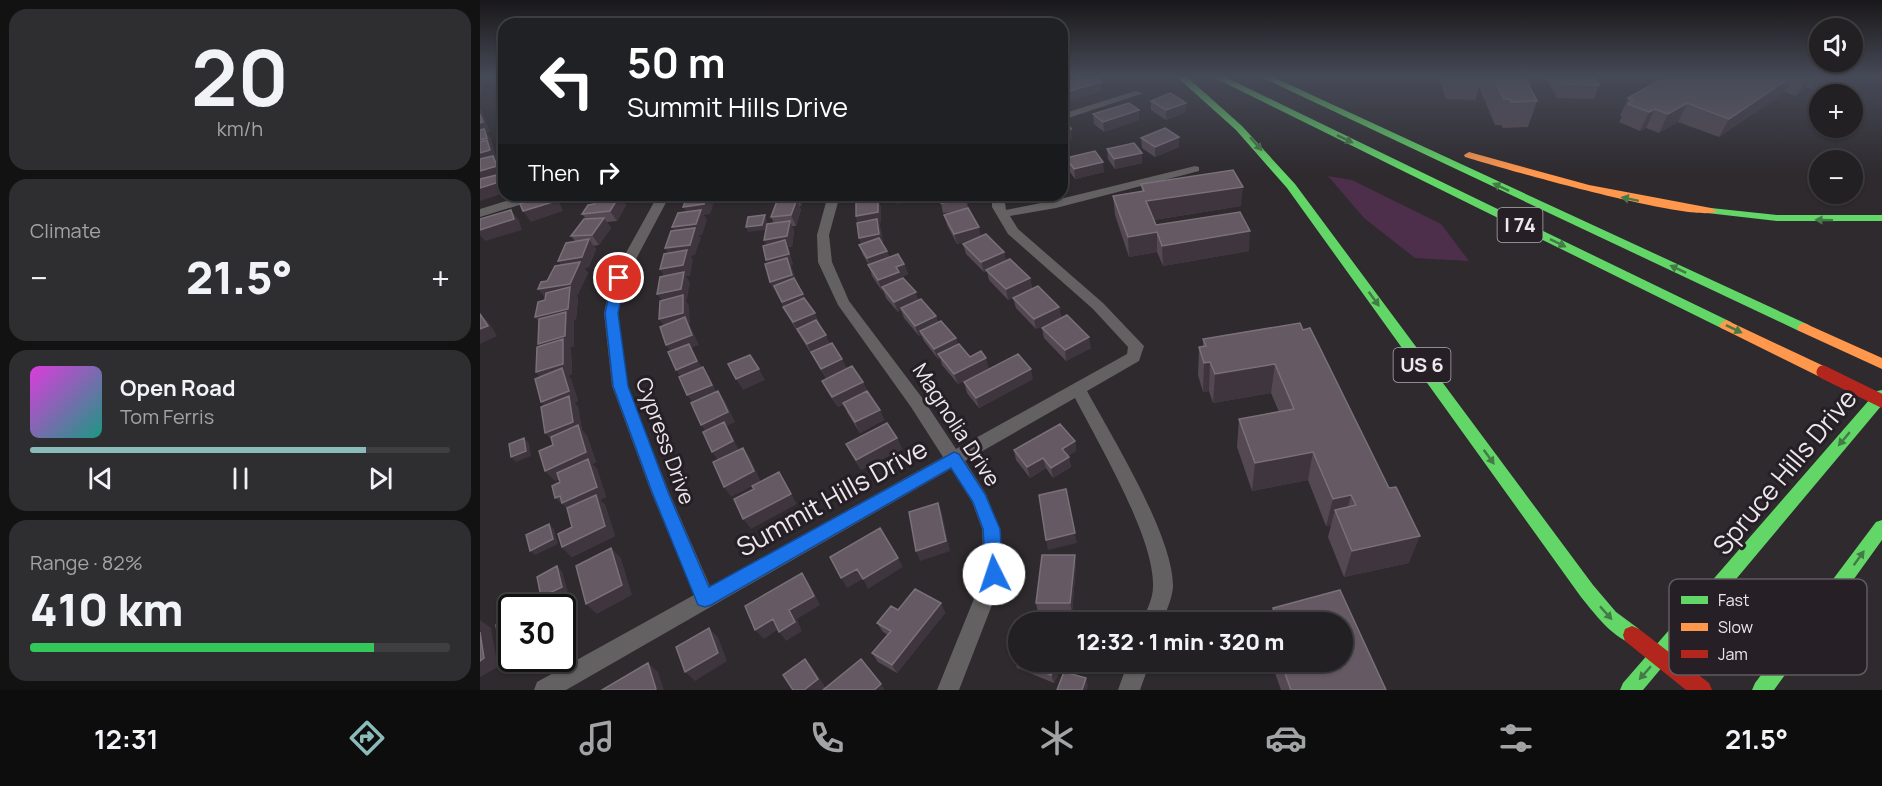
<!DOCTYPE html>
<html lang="en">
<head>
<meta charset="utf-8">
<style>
	:root { --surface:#222022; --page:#2e2d2f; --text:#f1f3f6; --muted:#a2a3a5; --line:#3f3e40; --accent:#8bbbb9 }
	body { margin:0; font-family:Manrope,sans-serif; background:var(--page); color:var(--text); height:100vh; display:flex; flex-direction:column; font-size:22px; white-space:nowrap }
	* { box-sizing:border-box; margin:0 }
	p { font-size:20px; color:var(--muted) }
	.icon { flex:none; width:33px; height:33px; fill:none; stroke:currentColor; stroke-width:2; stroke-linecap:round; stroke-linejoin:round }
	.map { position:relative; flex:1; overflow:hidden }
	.details { display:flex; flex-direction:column; gap:9px; padding:9px; background:#131213; width:480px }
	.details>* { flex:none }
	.top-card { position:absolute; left:18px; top:18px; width:570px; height:183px; border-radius:18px; box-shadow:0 2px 4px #0004,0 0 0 2px var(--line); background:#202124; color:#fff; overflow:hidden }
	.buttons { position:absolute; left:1329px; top:18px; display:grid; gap:12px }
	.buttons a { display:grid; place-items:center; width:54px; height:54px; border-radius:50%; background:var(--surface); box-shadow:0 2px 4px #0004,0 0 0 2px var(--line); font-size:30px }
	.speed { position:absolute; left:18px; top:594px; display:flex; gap:12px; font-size:30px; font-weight:700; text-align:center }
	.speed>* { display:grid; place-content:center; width:78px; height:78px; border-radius:50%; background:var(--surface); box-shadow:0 2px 4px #0004,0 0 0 2px var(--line); line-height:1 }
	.speed .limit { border:3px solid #111; border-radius:9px; background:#fff; color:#111 }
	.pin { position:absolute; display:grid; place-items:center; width:51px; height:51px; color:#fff; margin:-26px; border:3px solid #fff; border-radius:50%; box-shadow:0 2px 6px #0007 }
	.me { position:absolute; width:66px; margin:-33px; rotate:356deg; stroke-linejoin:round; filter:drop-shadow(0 0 4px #0008) }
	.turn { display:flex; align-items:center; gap:21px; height:126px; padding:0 30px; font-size:27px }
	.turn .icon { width:78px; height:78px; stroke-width:2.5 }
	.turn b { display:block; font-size:42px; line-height:51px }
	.then { display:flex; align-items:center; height:57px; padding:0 30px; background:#0003; gap:12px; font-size:22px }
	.big { font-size:45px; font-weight:800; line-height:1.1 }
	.details .tile { flex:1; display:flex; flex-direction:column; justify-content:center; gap:9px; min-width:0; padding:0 21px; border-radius:18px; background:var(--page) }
	.details .dial { align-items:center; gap:0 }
	.dial b { font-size:78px; line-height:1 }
	.song { display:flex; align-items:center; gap:18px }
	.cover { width:72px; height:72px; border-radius:9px; background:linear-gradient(135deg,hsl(300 70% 55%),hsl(170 70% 35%)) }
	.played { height:6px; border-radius:3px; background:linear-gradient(90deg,var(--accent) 80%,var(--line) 80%) }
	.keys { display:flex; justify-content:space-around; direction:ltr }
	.heat { display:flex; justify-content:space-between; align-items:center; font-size:33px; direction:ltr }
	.charge { height:9px; border-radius:4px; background:linear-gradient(90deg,#34c759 82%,var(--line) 0) }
	.trip { position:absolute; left:528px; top:612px; width:345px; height:60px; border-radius:30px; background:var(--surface); box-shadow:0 2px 4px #0004,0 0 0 2px var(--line); font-weight:800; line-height:60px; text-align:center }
	.menu { display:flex; height:96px; justify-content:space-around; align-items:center; background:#0e0d0e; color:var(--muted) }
	.menu .icon { width:42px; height:42px }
	.menu .current { color:var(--accent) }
	.menu b { font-size:27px; color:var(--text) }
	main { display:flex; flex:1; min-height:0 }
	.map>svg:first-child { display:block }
	.green { fill:#4e2f4b }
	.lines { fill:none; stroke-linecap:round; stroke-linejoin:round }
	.street { fill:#646163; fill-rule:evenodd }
	.fast { fill:#63d668; fill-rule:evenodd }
	.slow { fill:#ff974d; fill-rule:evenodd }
	.jam { fill:#b3261e; fill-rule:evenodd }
	.jam-bridge { stroke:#b3261e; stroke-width:13 }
	.wall { fill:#544953 }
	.shaded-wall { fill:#3e353e }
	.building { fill:#655a64; stroke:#7a7079; stroke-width:1.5 }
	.oneway { fill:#447a46 }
	.route { fill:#1a73e8; stroke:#114b97; stroke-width:1.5 }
	.labels { text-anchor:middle; stroke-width:6; stroke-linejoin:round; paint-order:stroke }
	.shield { fill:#261f25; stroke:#b1acb0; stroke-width:1.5 }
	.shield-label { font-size:20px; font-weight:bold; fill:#ece8ec }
	.street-label { font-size:21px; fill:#ece8ec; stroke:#261f25 }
	.near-street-label { font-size:26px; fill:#ece8ec; stroke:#261f25 }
	.key { fill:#261f25; stroke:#615b61; stroke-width:1.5 }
	.key-label { font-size:16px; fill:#ece8ec }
</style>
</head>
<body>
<main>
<section class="details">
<div class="tile dial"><b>20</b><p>km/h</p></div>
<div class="tile"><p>Climate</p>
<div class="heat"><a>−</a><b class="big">21.5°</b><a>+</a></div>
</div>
<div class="tile">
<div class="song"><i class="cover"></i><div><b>Open Road</b><p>Tom Ferris</p></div></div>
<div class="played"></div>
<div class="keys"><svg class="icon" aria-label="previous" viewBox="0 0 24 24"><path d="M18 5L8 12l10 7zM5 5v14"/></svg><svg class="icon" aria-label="pause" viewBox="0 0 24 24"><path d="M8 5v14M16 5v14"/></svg><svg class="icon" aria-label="next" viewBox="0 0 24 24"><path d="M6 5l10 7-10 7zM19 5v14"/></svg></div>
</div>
<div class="tile"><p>Range · 82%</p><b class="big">410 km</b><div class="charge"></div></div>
</section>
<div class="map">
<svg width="1402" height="690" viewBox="0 0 1402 690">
	<rect width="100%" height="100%" fill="#2e2a2e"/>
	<path class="green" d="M848,176L872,180L961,224L989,261L935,258L884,218Z"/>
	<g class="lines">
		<path class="street" d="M655,91L664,93L582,120V114Z
			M715,166L719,167V171L576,208L530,216L538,229L623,303L664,346L659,361L607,391C632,437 694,537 693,587C692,599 686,612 682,622H662C666,611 673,599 673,587C675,538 618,443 595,398L485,461L506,494L520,529L524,574L479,690H457L504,574L502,529L492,502L471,469L86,690H54L57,682L214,595L171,492L132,386L124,313L132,278L178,195H190L146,278L138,313L148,386L189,492L230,586L463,457L431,407L358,305L338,262L337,235L348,195H360L349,235L352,262L369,301L443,399L476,449L647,354L648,347L613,309L528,234L512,207V195H524L526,210L576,200Z
			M45,195H64L62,198L0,217V209Z
			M648,662H670L660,690H638Z"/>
		<path class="fast" d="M697,77H707L762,126L815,184L1113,585L1136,612L1159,629L1161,635L1159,641L1152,644C1130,635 1115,614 1101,597L807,188L756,130Z
			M733,77H745L1251,322L1253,325L1246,330L1241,328Z
			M781,77H793L1329,325L1331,328L1329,331H1319Z
			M1231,208L1297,215H1402V221H1297L1227,213V209Z
			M1402,390V405L1163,690H1140L1143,683L1397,391Z
			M1402,520V540L1294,690H1272L1275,683L1396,522Z"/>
		<path class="slow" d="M989,152L1109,185L1231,208L1237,211C1220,225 1017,167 985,157L984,155Z
			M1246,320L1348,368L1350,372L1348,376H1338L1241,328L1239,325Z
			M1324,323L1402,358V369L1319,331L1317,328L1319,325Z"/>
		<path class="jam" d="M1152,626L1159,629L1229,683L1232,690H1206L1145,641L1143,635L1145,629Z"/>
		<path class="jam-bridge" d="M1343,372L1402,401"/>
	</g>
	<path class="wall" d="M961,77H1045L1057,101L1048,127L1023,128L1021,125H1015L999,87L995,100L966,99L960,82Z
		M1065,77H1114L1119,85L1114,99L1077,98Z
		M1193,77H1343L1340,83L1332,89L1326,87L1316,96L1305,92L1239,137L1198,122L1179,133L1166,128L1160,131L1139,122L1142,117L1140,116L1148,98L1185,82Z
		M621,82L622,91L588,101L582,96V85Z
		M671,101L706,112L686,120L671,110Z
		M613,114L659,120L624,132L614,124Z
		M699,137V147L675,157L662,148L661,138Z
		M627,149L662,153V163L635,169L628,159Z
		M586,158L624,172L595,179L587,168Z
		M661,184L761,206L674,220L676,225L769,251L683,266L677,252L649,257L635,215L633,196L662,191Z
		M108,195H140L146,205L137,221L127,222L131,228L119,245L113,246L116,249L109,267L104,268L108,273L98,294L96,295L98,298L96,319L93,320L94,322V346L89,348L91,350L92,374L88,376L91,379L98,401L94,403L98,407L102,430L107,436L116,462L112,464L117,469L126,497L120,500L125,505L135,536L92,557L82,547L92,527L87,508H86L79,479L75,481L73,445L64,406L60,377L56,372L60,347L58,344L59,322L55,317L65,300L81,265L95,241L91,236L106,219L102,214L115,203L113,204Z
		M298,195H324L321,206H319L321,210L316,226H312L314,231L312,247H308L313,265H311L316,282L350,344L362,359L367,369L383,382L387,391L400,410L404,420L380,433L368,414L364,404L358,407L347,391L342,381L346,378L309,318L303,307H304L290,282L287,245L294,223L291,217L299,201L298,197Z
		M488,195V208L501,236L524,252L526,261L550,278L552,288L528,300L509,280L507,271L504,272L486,254L483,244L493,239L477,244L467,225L464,215L476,212L463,213L461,203Z
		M381,201L403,202L399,203L401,208V223H399L401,230L403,244L407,251L409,257L424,264L428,274L421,277V279L438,300L456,316L458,323L476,338L478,345L490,357L509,368L478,384L462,365L460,358L458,359L444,341L441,335L439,336L424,318L421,310L418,312L406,298L403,290L402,291L392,276L389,265L383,255L379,245L381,244L378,223L376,216Z
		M533,298L579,307L581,317L556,329L536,308Z
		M820,323L929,563L864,577L848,537L851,525L846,526L828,480L772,491L757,447L759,419L799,412L791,393L733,403L729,391L723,392L718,375L719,347L723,346V339Z
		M562,328L611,348L586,361L564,338Z
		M553,379L499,408L487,393L484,382Z
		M417,438L422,449L381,470L366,444Z
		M595,441L596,451L588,456L591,467L573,478L566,468L550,478L536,460L534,450Z
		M596,564L592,612L558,613L556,603Z
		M860,590L906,690H801L791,662H862V622H790L793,608Z
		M461,603L465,613L417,673L398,662L392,653L408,635L403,632L397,623L418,610Z
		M534,660L538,662H584L574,683L537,668Z"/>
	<path class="shaded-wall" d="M0,77H2L0,83L3,86L0,95Z
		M1311,77H1314L1305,92L1239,137L1249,119Z
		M1332,77L1326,87L1316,96L1327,78Z
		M1339,77H1343L1340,83L1332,89Z
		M621,82L622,91L588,101L587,92Z
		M706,103V112L686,120V110Z
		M1207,103L1198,122L1179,133L1188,114Z
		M0,108L2,111L10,132L7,133L11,139L17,160L21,166L24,176V177L19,178L24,184V193L0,201V188L3,183L0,179Z
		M1175,109L1166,128L1160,131L1169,112Z
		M659,110V120L624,132L623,122Z
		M591,129L592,139L582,141V131Z
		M699,137V147L675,157V147Z
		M662,153V163L635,169L634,159Z
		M623,162L624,172L595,179L594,169Z
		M582,171H586L587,181L582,182Z
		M763,187L761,206L667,221L666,201Z
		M74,195L80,204L83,211L51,222L43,211Z
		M108,195H140L146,205L137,221L130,211L139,195L113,204Z
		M227,195H235L233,196L235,200L230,214L224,215L227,220L222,235H219L221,238L215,255L211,256L213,260L210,276H206L210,283L207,299L206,300L209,306L210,323H209L219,345L211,348L224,371L203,380L196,370L193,355L186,345V329L179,319L184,304L177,294L186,280L180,269L191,259L185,248L198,238L192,227L209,217L203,207Z
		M317,195H324L321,206Z
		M379,195H403V202L399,203L401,208V223H399L401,230L403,244L383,248L379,238L380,226L376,216L383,205Z
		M429,195H431V202L416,204L414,198Z
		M486,195H488V210L486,200Z
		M317,199L321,210L316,226L311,215Z
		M31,210L39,220L42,230L5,241L0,235V230Z
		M285,215L287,221L285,230L268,232L266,227Z
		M124,218L131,228L119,245L112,235Z
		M310,221L314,231L312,247H308L313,265H311L317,286L295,292L290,282L291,271L286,260L289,250L284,240Z
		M499,227L501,237L477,244L474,234Z
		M770,231L769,251L683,266L682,246Z
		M677,232V252L649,257L648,237Z
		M109,239L116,249L109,267L104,268L108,273L98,294L96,295L98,298L96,319L93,320L94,322V346L89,348L91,350L92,374L88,376L91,379L98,401L94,403L98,407L102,430L107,436L116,462L112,464L117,469L126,497L120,500L125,505L135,536L92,557L82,547L125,526L92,513L75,498L110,465L75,481L65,471L75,444L65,433L71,413L61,402L65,383L56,372L67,354L58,344L64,328L55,317L66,299L58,289L86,271L78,261Z
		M407,251L411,262L391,269L387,258Z
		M524,252L526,262L504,272L501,262Z
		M424,264L428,274L421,277L423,283L402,287L403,290L402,291L398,280L416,267Z
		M550,278L552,288L528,300L526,289Z
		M436,292L439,302L421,308V310L418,312L414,302Z
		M323,294L328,304L307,312L302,302Z
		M579,307L581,317L556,329L554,319Z
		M335,313L340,324L319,333L317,329L319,333L313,322Z
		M0,314L10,324L17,336L0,344Z
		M456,316L459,327L440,331L441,335L439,336L435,326Z
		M346,335L351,346L332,355L327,344Z
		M609,337L611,348L586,361L585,350Z
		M476,338L479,349L458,354L460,358L458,359L454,349Z
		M506,358L509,368L478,384L474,374Z
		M362,359L367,369L347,379L341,369Z
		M730,362L729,391L723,392L724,363Z
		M795,364L791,393L733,403L735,374Z
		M223,367L230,378L238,395L215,406L207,395Z
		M279,369L285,380L263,390L256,379Z
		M551,369L553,379L499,408L496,398Z
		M383,382L387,393L358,407L352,397Z
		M238,391L245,401L255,422L247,426L260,452L239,462L232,452L228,435L221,425Z
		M400,410L404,420L380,433L375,422Z
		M44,438L49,443L51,456L36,462L31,457Z
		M417,438L422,449L381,470L376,460Z
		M595,441L596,451L584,459L582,449Z
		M263,448L270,458L281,482L251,497L244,487Z
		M833,452L828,480L772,491L775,463Z
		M589,457L591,467L573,478L571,468Z
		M563,458L566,468L550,478L547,467Z
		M299,472L317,504L271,529L263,519Z
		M871,495L864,522L855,510L851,525L846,526L853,499Z
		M458,503L462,513L470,551L440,561L436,551Z
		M69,524L74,529L78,544L55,555L50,551Z
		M595,533L597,543L568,550L566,540Z
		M940,536L929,563L864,577L872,551Z
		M131,548L141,558L152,595L117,614L106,604Z
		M595,555L596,564L592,612L590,603Z
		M418,558L423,567L388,589L383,579Z
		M77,566L82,571L88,591L74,598L84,606L89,629L82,633V608H74L61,597Z
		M377,569L383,579L367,588L361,578Z
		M322,573L329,583L340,605L317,619L322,631L306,641L299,632L309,610Z
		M461,603L465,613L417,673L412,665Z
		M293,619L300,628L284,639L275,630Z
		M0,620L11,628L18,667L0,677Z
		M229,628L238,637L247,661L215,681L205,672Z
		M32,644V658L20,650Z
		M325,659L332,667L346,688L343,690H324Z
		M578,662H584L574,683L571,675Z
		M168,663L178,672L184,690H174Z
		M606,678L608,686L607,690H602Z
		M401,684L405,690H394Z"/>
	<path class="building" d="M608,77H615L621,82L587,92L582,87V85Z
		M1013,77H1045L1057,101L1031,102L1030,99H1024Z
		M1078,77H1114L1119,85L1083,84Z
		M1193,77H1311L1249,119L1207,103L1188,114L1175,109L1169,112L1148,104L1153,100L1148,98L1180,80L1185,82Z
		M690,93L706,103L686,110L671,101Z
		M649,103L659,110L623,122L613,114Z
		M0,114L3,122L0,123Z
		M586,121L591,129L582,131V122Z
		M685,128L699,137L675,147L661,138Z
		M4,129L7,138L0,140V130Z
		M7,140L10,150L0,153V142Z
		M654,143L662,153L634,159L627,149Z
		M615,151L623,162L594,169L586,158Z
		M13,156L17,166L0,171V159Z
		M753,170L763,187L666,201L676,225L760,212L770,231L682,246L677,232L648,237L633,196L664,191L661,184Z
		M17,175L19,182L0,188V179Z
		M68,195H74L76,201L43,211L40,204Z
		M140,195L130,211L102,214L108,205L114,204L119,197Z
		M208,195H228L224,204L203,207Z
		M298,195H317L298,197Z
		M415,195H429V197L414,198Z
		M461,195H486V200L461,203Z
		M398,198V212L376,216V201Z
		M317,199L311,215L291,217L297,201Z
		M488,208L499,227L474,234L464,215Z
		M31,210L34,219L0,230V219Z
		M221,210L216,224L192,227L198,213Z
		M285,215L282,225L266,227L268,217Z
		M124,218L112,235L91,236L104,219Z
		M397,219L399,234L379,238L377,223Z
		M310,221L307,236L284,240L287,224Z
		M215,228L210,245L185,248L191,231Z
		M506,234L524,252L501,262L483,244Z
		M399,238L407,251L387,258L379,245Z
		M109,239L102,257L78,261L86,243Z
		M305,240L309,254L286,260L283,246Z
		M207,250L203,265L180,269L184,254Z
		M418,254L424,264L416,267L419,272L398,280L388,265Z
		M307,258L312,275L290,282L285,264Z
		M530,259L550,278L526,289L506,270Z
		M100,262L90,284L58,289L61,282L67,281L75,266Z
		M204,272L201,289L177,294L180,277Z
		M314,278L323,294L302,302L294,286Z
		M423,278L436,292L414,302L402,287Z
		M558,286L579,307L554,319L533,298Z
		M90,287L88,309L55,317L58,302L65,300L66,293Z
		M203,295V313L179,319L180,301Z
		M324,298L335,313L313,322L303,307Z
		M441,299L456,316L435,326L421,308Z
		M86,312L85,336L58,344L59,319Z
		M0,314L8,326L0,329Z
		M587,315L609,337L585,350L562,328Z
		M205,317L212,335L186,345L180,327Z
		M336,320L346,335L327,344L317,329Z
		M461,321L476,338L454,349L440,331Z
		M820,323L823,330L830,328L909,488L916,487L940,536L872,551L855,510L876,505L871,495L853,499L833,452L775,463L759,419L814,409L795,364L735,374L730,362L724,363L719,347L726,346L723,339Z
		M83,339V364L56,372L57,347Z
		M352,343L362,359L341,369L331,352Z
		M209,344L217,361L196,370L188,352Z
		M479,344L490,357L501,351L506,358L474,374L458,354Z
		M538,354L551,369L496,398L484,382Z
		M270,355L279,369L256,379L248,364Z
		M372,366L383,382L352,397L342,381Z
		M223,367L232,385L207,395L199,377Z
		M82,368L89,391L61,402L55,379Z
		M238,391L248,412L221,425L211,403Z
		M387,391L400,410L375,422L363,403Z
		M89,396L93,422L65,433L61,407Z
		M244,422L253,441L232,452L223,432Z
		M407,423L417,438L376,460L366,444Z
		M580,424L595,441L582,449L589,457L571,468L563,458L547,467L534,450Z
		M98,425L106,452L65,471L59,451L73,445L71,437Z
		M44,438L46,451L31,457L29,444Z
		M263,448L274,471L244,487L233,462Z
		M108,459L117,487L82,503L80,496L75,498L72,486L80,482L77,473Z
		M299,472L311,494L263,519L254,499L274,489L272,486Z
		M586,489L595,533L566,540L559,495Z
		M116,495L125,526L82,547L78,534L92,527L87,508Z
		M458,503L466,541L436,551L429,512Z
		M69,524L73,539L50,551L46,535Z
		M400,528L418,558L383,579L377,569L361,578L350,557Z
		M131,548L142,585L106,604L96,566Z
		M562,555H595L590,603H556Z
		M77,566L82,587L61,597L57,577Z
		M322,573L334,596L309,610L315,622L299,632L293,619L275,630L265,606Z
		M435,589L461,603L412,665L392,653L411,631L397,623L411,606L418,610Z
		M860,590L906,690H811L801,662H862V622H798L793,608Z
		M72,597L74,608H51Z
		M32,617V644L20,650L16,625Z
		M556,620L563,622H554Z
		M229,628L238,653L205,672L196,647Z
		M0,632L4,658L0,661Z
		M538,651V662H578L571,675L534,660Z
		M325,659L338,679L324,690H313L303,675Z
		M381,659L401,684L394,690H343Z
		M168,663L176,689L174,690H122Z
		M584,672L606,678L602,690H577Z"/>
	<defs><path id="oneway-solid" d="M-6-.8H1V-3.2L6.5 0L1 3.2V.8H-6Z" transform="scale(1.5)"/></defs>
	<g class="oneway">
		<use href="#oneway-solid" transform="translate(865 139) rotate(26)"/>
		<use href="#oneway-solid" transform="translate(776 144) rotate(48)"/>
		<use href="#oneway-solid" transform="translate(1021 187) rotate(-155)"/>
		<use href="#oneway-solid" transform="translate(1150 199) rotate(-168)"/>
		<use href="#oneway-solid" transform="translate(1344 220) rotate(-179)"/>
		<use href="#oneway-solid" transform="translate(1078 243) rotate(26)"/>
		<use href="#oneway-solid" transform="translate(1198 269) rotate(-155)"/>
		<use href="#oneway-solid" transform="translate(894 299) rotate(54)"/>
		<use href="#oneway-solid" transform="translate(1254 329) rotate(26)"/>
		<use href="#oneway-solid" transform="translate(1364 439) rotate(130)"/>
		<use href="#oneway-solid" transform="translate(1009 457) rotate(54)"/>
		<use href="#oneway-solid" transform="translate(1379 558) rotate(-54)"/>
		<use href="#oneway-solid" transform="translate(1126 613) rotate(48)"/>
		<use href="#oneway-solid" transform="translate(1165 673) rotate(131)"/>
	</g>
	<linearGradient id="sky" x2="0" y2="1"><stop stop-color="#191719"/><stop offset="0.44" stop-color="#464a57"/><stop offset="1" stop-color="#464a57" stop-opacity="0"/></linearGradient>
	<rect width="1402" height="174" fill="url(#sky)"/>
	<path class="route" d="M139,274L146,278L138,313L148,386L188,492L229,587L474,452L479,454L505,494L520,529L523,574L521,580L514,582L508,580L506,574L503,529L493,502L471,468L231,605L225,607L218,605L172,492L133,386L125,313L133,278Z"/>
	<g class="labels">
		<g class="shield">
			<rect x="1017.5" y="208" width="45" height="34" rx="4.5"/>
			<rect x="913.5" y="348" width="57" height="34" rx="4.5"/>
		</g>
		<g class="shield-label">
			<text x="1040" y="232">I 74</text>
			<text x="942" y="372">US 6</text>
		</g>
		<g class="street-label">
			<text transform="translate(476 425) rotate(57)" y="7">Magnolia Drive</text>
			<text transform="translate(185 441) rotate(70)" y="7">Cypress Drive</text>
		</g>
		<g class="near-street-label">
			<text transform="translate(1305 472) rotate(-50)" y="9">Spruce Hills Drive</text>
			<text transform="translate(352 498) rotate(-29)" y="9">Summit Hills Drive</text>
		</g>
	</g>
	<rect x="1189" y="579" width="198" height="96" rx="9" class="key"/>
	<rect x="1201" y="596" width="27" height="8" fill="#63d668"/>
	<rect x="1201" y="623" width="27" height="8" fill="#ff974d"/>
	<rect x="1201" y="650" width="27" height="8" fill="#b3261e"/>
	<g class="key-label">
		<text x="1238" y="606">Fast</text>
		<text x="1238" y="633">Slow</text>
		<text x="1238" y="660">Jam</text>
	</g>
</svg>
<div class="buttons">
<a><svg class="icon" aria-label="sound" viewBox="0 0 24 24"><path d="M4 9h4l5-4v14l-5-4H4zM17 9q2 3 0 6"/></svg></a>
<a>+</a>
<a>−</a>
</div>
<div class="speed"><div class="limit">30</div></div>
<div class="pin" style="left:139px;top:278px;background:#d93025"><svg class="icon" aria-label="arrive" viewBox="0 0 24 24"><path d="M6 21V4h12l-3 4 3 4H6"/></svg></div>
<svg class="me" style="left:514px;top:574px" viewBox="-20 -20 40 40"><circle r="19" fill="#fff"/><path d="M0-13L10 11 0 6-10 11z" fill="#1a73e8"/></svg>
<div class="trip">12:32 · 1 min · 320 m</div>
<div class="top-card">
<div class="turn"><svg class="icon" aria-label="left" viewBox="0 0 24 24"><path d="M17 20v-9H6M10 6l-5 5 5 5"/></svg><div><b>50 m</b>Summit Hills Drive</div></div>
<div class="then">Then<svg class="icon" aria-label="right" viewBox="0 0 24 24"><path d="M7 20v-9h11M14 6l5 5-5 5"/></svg></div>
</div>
</div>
</main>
<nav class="menu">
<b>12:31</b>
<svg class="icon current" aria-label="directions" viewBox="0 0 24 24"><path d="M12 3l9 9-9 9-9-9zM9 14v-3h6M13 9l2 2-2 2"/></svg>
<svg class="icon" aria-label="music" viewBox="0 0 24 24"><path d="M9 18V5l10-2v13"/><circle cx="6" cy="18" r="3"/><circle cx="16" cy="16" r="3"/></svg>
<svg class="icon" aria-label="phone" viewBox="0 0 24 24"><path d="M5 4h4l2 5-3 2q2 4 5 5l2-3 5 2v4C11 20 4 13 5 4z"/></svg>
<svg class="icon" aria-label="climate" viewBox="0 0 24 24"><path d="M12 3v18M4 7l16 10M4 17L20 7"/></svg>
<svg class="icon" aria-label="car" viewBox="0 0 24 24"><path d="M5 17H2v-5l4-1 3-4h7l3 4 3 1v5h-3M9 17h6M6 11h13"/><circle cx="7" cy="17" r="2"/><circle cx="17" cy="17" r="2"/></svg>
<svg class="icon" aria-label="filters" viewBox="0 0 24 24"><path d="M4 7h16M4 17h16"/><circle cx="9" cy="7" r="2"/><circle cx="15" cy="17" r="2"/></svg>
<b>21.5°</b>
</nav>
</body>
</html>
